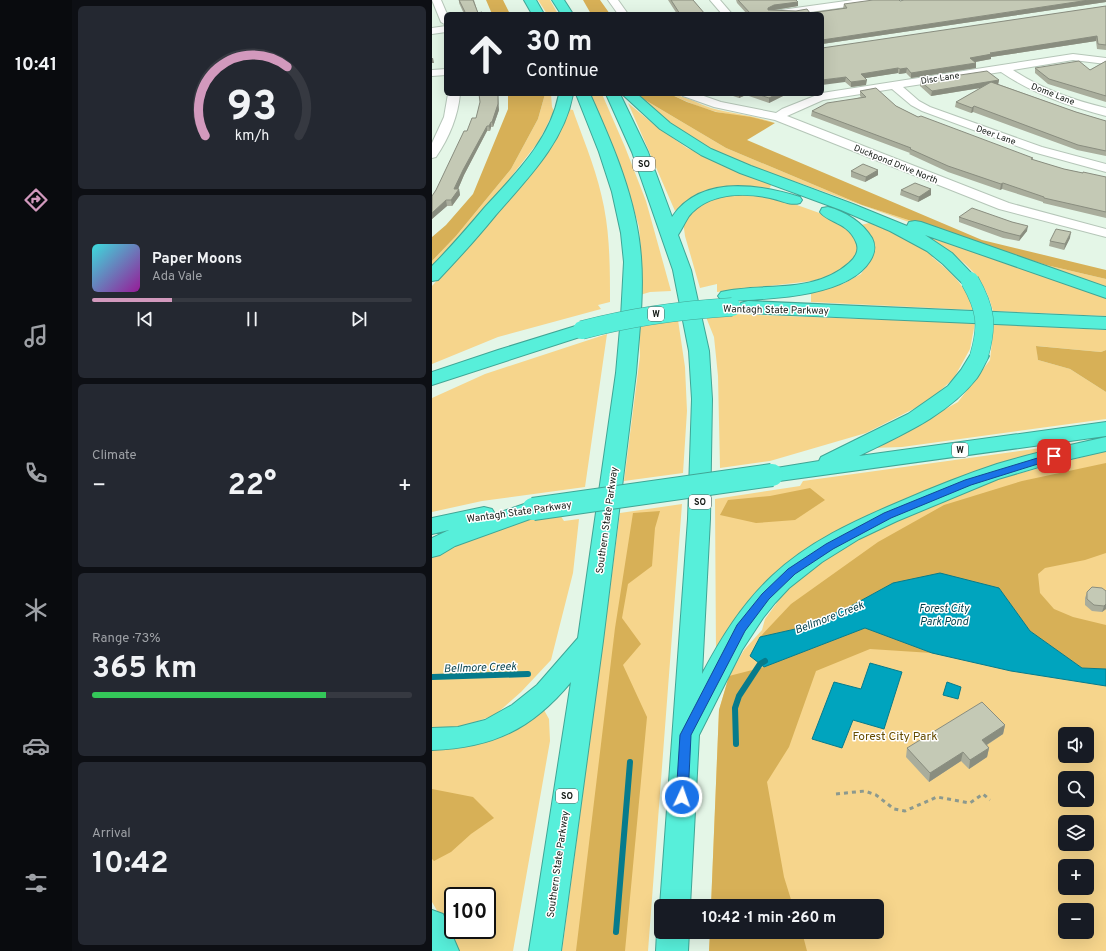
<!DOCTYPE html>
<html lang="en">
<head>
<meta charset="utf-8">
<style>
	:root { --surface:#171b24; --page:#242831; --text:#f1f3f6; --muted:#9ea1a6; --line:#363941; --accent:#d299bd }
	body { margin:0; font-family:Overpass,sans-serif; background:var(--page); color:var(--text); height:100vh; display:flex; flex-direction:column; font-size:15px; white-space:nowrap }
	* { box-sizing:border-box; margin:0 }
	p { font-size:13px; color:var(--muted) }
	.icon { flex:none; width:22px; height:22px; fill:none; stroke:currentColor; stroke-width:2; stroke-linecap:round; stroke-linejoin:round }
	.map { position:relative; flex:1; overflow:hidden }
	.panel { display:flex; flex-direction:column; gap:6px; padding:6px; background:#0d0f14; width:360px }
	.panel>* { flex:none }
	.guide { position:absolute; left:12px; top:12px; width:380px; height:84px; border-radius:6px; box-shadow:0 4px 16px #0002; background:#171b24; color:var(--text); overflow:hidden }
	.tools { position:absolute; left:626px; top:727px; display:grid; gap:8px }
	.tools a { display:grid; place-items:center; width:36px; height:36px; border-radius:6px; background:var(--surface); box-shadow:0 4px 16px #0002; font-size:20px }
	.speed { position:absolute; left:12px; top:887px; display:flex; gap:8px; font-size:20px; font-weight:700; text-align:center }
	.speed>* { display:grid; place-content:center; width:52px; height:52px; border-radius:50%; background:var(--surface); box-shadow:0 4px 16px #0002; line-height:1 }
	.speed .limit { border:2px solid #111; border-radius:6px; background:#fff; color:#111 }
	.pin { position:absolute; display:grid; place-items:center; width:34px; height:34px; color:#fff; margin:-17px; border-radius:8px; box-shadow:0 2px 6px #0006 }
	.me { position:absolute; width:44px; margin:-22px; rotate:3deg; stroke-linejoin:round; filter:drop-shadow(0 0 3px #0008) }
	.turn { display:flex; align-items:center; gap:14px; height:84px; padding:0 16px; font-size:18px }
	.turn .icon { width:52px; height:52px; stroke-width:2.5 }
	.turn b { display:block; font-size:28px; line-height:34px }
	.big { font-size:30px; font-weight:700; line-height:1.1 }
	.panel .widget { flex:1; display:flex; flex-direction:column; justify-content:center; gap:6px; min-width:0; padding:0 14px; border-radius:6px; background:var(--page) }
	.panel .dial { align-items:center; gap:0 }
	.dial svg { height:104px; overflow:visible; fill:none; stroke:var(--line); stroke-width:7; stroke-linecap:round; text-anchor:middle }
	.dial text { fill:var(--text); stroke:none }
	.song { display:flex; align-items:center; gap:12px }
	.cover { width:48px; height:48px; border-radius:6px; background:linear-gradient(135deg,hsl(180 70% 55%),hsl(300 70% 35%)) }
	.played { height:4px; border-radius:2px; background:linear-gradient(90deg,var(--accent) 25%,var(--line) 25%) }
	.keys { display:flex; justify-content:space-around; direction:ltr }
	.heat { display:flex; justify-content:space-between; align-items:center; font-size:22px; direction:ltr }
	.charge { height:6px; border-radius:3px; background:linear-gradient(90deg,#34c759 73%,var(--line) 0) }
	.trip { position:absolute; left:222px; top:899px; width:230px; height:40px; border-radius:6px; background:var(--surface); box-shadow:0 4px 16px #0002; font-weight:700; line-height:40px; text-align:center }
	main { display:flex; flex:1; min-height:0 }
	.dock { display:flex; flex-direction:column; width:72px; justify-content:space-around; align-items:center; background:#090b0e; color:var(--muted) }
	.dock .icon { width:28px; height:28px }
	.dock .selected { color:var(--accent) }
	.dock b { font-size:18px; color:var(--text) }
	.map>svg:first-child { display:block }
	.green { fill:#f6d58c; fill-rule:evenodd }
	.forest { fill:#d7b057 }
	.water { fill:#00a4be; stroke:#067b8c }
	.lines { fill:none; stroke-linecap:round; stroke-linejoin:round }
	.stream { stroke:#067b8c; stroke-width:6 }
	.street-casing { stroke:#b5c6b8; stroke-width:2 }
	.highway-casing { stroke:#40a595; stroke-width:2 }
	.path { stroke:#8c998e; stroke-width:3; stroke-dasharray:4 4; stroke-linecap:butt }
	.street { fill:#fff; fill-rule:evenodd }
	.highway { fill:#57efda; fill-rule:evenodd }
	.highway-bridge-far1-casing { stroke:#40a595; stroke-width:19; stroke-linecap:butt }
	.highway-bridge-casing { stroke:#40a595; stroke-width:24; stroke-linecap:butt }
	.highway-bridge-far1 { stroke:#57efda; stroke-width:18 }
	.highway-bridge { stroke:#57efda; stroke-width:22 }
	.wall { fill:#a9ad9c }
	.shaded-wall { fill:#898d7f }
	.building { fill:#c4c9b5; stroke:#898d7f }
	.route { fill:#1a73e8; stroke:#114b97 }
	.labels { text-anchor:middle; stroke-width:3; stroke-linejoin:round; paint-order:stroke }
	.far-street-label { font-size:9px; fill:#151b16; stroke:#fff }
	.shield { fill:#fff; stroke:#5b5f5c; stroke-width:1 }
	.shield-label { font-size:9px; font-weight:bold; fill:#151b16 }
	.street-label { font-size:10px; fill:#151b16; stroke:#fff }
	.water-label { font-size:11px; font-style:italic; fill:#013f4a; stroke:#fff }
	.near-park-label { font-size:12px; fill:#664c01; stroke:#fff }
</style>
</head>
<body>
<main>
<nav class="dock">
<b>10:41</b>
<svg class="icon selected" aria-label="directions" viewBox="0 0 24 24"><path d="M12 3l9 9-9 9-9-9zM9 14v-3h6M13 9l2 2-2 2"/></svg>
<svg class="icon" aria-label="music" viewBox="0 0 24 24"><path d="M9 18V5l10-2v13"/><circle cx="6" cy="18" r="3"/><circle cx="16" cy="16" r="3"/></svg>
<svg class="icon" aria-label="phone" viewBox="0 0 24 24"><path d="M5 4h4l2 5-3 2q2 4 5 5l2-3 5 2v4C11 20 4 13 5 4z"/></svg>
<svg class="icon" aria-label="climate" viewBox="0 0 24 24"><path d="M12 3v18M4 7l16 10M4 17L20 7"/></svg>
<svg class="icon" aria-label="car" viewBox="0 0 24 24"><path d="M5 17H2v-5l4-1 3-4h7l3 4 3 1v5h-3M9 17h6M6 11h13"/><circle cx="7" cy="17" r="2"/><circle cx="17" cy="17" r="2"/></svg>
<svg class="icon" aria-label="filters" viewBox="0 0 24 24"><path d="M4 7h16M4 17h16"/><circle cx="9" cy="7" r="2"/><circle cx="15" cy="17" r="2"/></svg>
</nav>
<section class="panel">
<div class="widget dial"><svg viewBox="0 0 100 80">
<path d="M14 69A42 42 0 1 1 86 69"/>
<path d="M14 69A42 42 0 0 1 77 16" stroke="#d299bd"/>
<text x="50" y="56" font-size="32" font-weight="700">93</text>
<text x="50" y="72" font-size="11">km/h</text>
</svg></div>
<div class="widget">
<div class="song"><i class="cover"></i><div><b>Paper Moons</b><p>Ada Vale</p></div></div>
<div class="played"></div>
<div class="keys"><svg class="icon" aria-label="previous" viewBox="0 0 24 24"><path d="M18 5L8 12l10 7zM5 5v14"/></svg><svg class="icon" aria-label="pause" viewBox="0 0 24 24"><path d="M8 5v14M16 5v14"/></svg><svg class="icon" aria-label="next" viewBox="0 0 24 24"><path d="M6 5l10 7-10 7zM19 5v14"/></svg></div>
</div>
<div class="widget"><p>Climate</p>
<div class="heat"><a>−</a><b class="big">22°</b><a>+</a></div>
</div>
<div class="widget"><p>Range · 73%</p><b class="big">365 km</b><div class="charge"></div></div>
<div class="widget"><p>Arrival</p><b class="big">10:42</b></div>
</section>
<div class="map">
<svg width="674" height="951" viewBox="0 0 674 951">
	<rect width="100%" height="100%" fill="#e4f6e7"/>
	<path class="green" d="M106,0H118L126,14H115Z
		M113,94H119L120,107L122,111L107,141L65,195L0,267V261L24,236L79,169L106,119Z
		M158,94H170L193,147L214,201L239,291L218,292L208,295L210,265L207,227L197,192L176,134Z
		M206,94L208,97L294,148L430,205L614,265L674,279V290C607,267 540,244 474,221C441,209 409,198 376,186C327,169 234,140 206,94Z
		M238,94C249,94 267,104 279,108C301,114 321,115 343,123C324,118 304,116 285,112C269,108 253,101 238,94Z
		M196,103L225,127L255,148L340,184L337,189L277,191L257,199L243,211Z
		M136,109L141,110L143,116C154,146 166,175 172,207C178,238 178,270 178,302L166,305L169,309L66,337L0,364V286L81,194Z
		M300,194L337,195L407,220L427,239V256L414,271L380,281L285,292V284L268,288L253,236L251,221L264,207L276,200Z
		M441,222L505,255L500,257C521,274 533,285 542,310L379,302V292L411,284L429,274L440,258L441,240L429,225Z
		M493,235L674,298V316L561,311C551,270 525,257 493,235Z
		M298,314L543,323L538,349L522,378L497,401L434,433L338,461L288,468L286,376L282,337L274,317H298Z
		M246,320L253,367L255,411L251,473L192,481L208,356L207,327Z
		M562,324L674,330V350L669,352L605,346L606,360L638,369L674,392V419L470,447L440,448L464,437L526,402L558,360Z
		M175,334L153,487L50,501L0,512V398L53,374Z
		M674,439L533,477L480,496L395,539L349,567L312,606L284,653L283,499L368,486L371,481Z
		M674,451V951H277L278,932H445V906H279L287,710L297,676L312,650L330,630L333,619L361,581L397,555L485,510L569,478ZM633,734H655V756H633ZM633,778H655V800H633ZM633,822H655V844H633ZM633,866H655V888H633ZM633,910H655V932H633Z
		M250,504L216,951H130L188,513Z
		M128,515L132,521L147,519L141,573L119,660L89,692L63,715L23,729H0V556L41,536L100,519Z
		M107,710H112L117,719L118,741L81,951H21L14,926L0,902V750L55,735ZM21,896H55V930H21Z"/>
	<path class="forest" d="M54,0H71L78,14H60Z
		M151,0H168L178,14H159Z
		M76,94H113L106,119L79,169L24,236L0,261V237L14,225L41,194L76,109Z
		M206,94H238L255,102L284,112L319,117L343,123L315,140L550,240L674,270V279L614,265L430,205L294,148L208,97Z
		M604,346L669,352L674,350V392L638,369L606,360Z
		M674,463V553L653,560L613,568L606,574L608,593L622,609L641,617L674,625V669L650,668L598,631L567,588L461,583L419,606L372,627L328,637L359,604L446,542L512,505L590,481Z
		M378,488L393,500L363,520L324,523L288,515L296,500L338,496Z
		M228,511L223,528L220,566L196,584L190,618L209,644L191,665L215,717L193,951H144L183,628L201,513Z
		M433,628L500,653L438,649L384,671L357,747L335,782L352,877L361,906H279L287,710L297,676L332,667Z
		M0,789L41,797L62,818L39,834L19,852L2,861L0,859Z
		M278,932H370L375,951H277Z"/>
	<path class="water" d="M508,573L567,588L598,631L650,668L674,669V686L579,671L500,653L433,628L332,667L318,656L328,637L372,627L419,606L461,583Z
		M438,663L470,672L452,729L421,720L410,748L380,739L402,682L429,689Z
		M515,682L529,687L526,699L511,695Z"/>
	<g class="lines">
		<path class="stream" d="M0,677L96,674
			M304,744L303,708L307,696L328,664L333,661
			M184,932L198,762"/>
		<defs>
			<path id="street" d="M0,0H9L15,14H14V25L9,22Z
				M176,0H186L196,14H186Z
				M278,0H288L300,14H290Z
				M421,0H447L442,3L364,14H337L342,11Z
				M14,26V32L0,34V28Z
				M641,54L674,58V64L641,60L581,70C609,89 641,100 674,108V116C637,106 601,94 569,72L471,87L487,101L498,107L610,147L674,164V172L601,152L490,111L479,105L460,89L391,100L355,116L577,203L674,229V237L567,209L343,120L282,107L251,96L249,94H266L289,102L344,113L350,109L390,93Z
				M14,69V75L0,76V70Z
				M16,94H28C26,116 17,138 4,157L0,158V143L12,117Z"/>
			<path id="highway" d="M92,0H104L112,14H100Z
				M120,0H132L141,14H129Z
				M127,94H141C132,143 95,179 63,216C45,238 26,259 6,280L0,281V266C19,247 36,227 53,207C84,173 118,140 127,94Z
				M144,94H158C181,145 205,200 209,257C212,295 207,335 204,373L171,641L129,951H97L139,682C100,729 61,748 0,750V728L26,727L53,720L80,705L105,685L146,638L184,373L189,317L192,262L189,233L180,192L167,152Z
				M174,94H188L216,152L240,217C268,175 326,184 368,197L370,200L368,203C358,206 348,200 338,198C311,192 276,193 257,216C253,222 250,229 246,235L259,270L277,351L280,399L278,519L270,674C289,638 310,604 340,576C376,542 422,521 467,502C499,488 532,475 565,464C601,453 638,445 674,437V451L617,464L566,479L465,521L427,539L390,562L357,588L343,603L331,618L310,650L267,735L258,906H229V909L228,906L256,519L260,399L257,351L241,270L200,152Z
				M190,94H205L238,123L279,149L319,166L421,204L475,226L477,222L483,221L489,222L674,287V298L493,235L520,253L547,281L544,285L538,286L532,285L511,264L495,251L458,231L409,210L308,173L269,155L228,129Z
				M396,207C414,212 430,222 440,238C444,246 443,253 438,261C415,298 334,299 295,301L289,300L286,296L289,292C331,282 381,295 417,263C423,258 428,250 424,242C416,222 396,223 388,212L390,208Z
				M316,301L674,317V329L316,313L309,311L307,307L309,303Z
				M150,324L157,326L159,330L157,334L0,385V372L66,350Z
				M547,350L554,352L557,356C553,363 550,371 545,378C515,416 469,435 427,456L674,422V436L340,482L332,480L329,475L332,470L387,461L389,457L476,414L499,398L516,386L529,370L540,352Z
				M101,501L109,503L112,509L109,515L23,546L8,555L0,557V538L17,530L0,534V518L52,507L60,509L63,514Z
				M0,910L11,914L27,951H0Z
				M229,923V932H257L256,951H224L225,932Z"/>
		</defs>
		<use href="#street" class="street-casing"/>
		<use href="#highway" class="highway-casing"/>
		<path class="path" d="M404,794L433,791L444,795L462,809L473,811L505,797L538,803L551,794L558,800"/>
		<use href="#street" class="street"/>
		<use href="#highway" class="highway"/>
		<defs>
			<path id="highway-bridge-far1" d="M538,281C554,309 556,325 547,356
				M150,330C199,317 249,310 300,307"/>
			<path id="highway-bridge" d="M101,509L340,475"/>
		</defs>
		<use href="#highway-bridge-far1" class="highway-bridge-far1-casing"/>
		<use href="#highway-bridge" class="highway-bridge-casing"/>
		<use href="#highway-bridge-far1" class="highway-bridge-far1"/>
		<use href="#highway-bridge" class="highway-bridge"/>
	</g>
	<path class="wall" d="M27,0H42L46,13L51,14H32L27,3Z
		M236,0H261L273,14H245Z
		M304,0H364L366,2V6L342,10H340L378,13L411,8L412,4L468,1L674,0V2L390,44V14H315L305,3Z
		M674,6V50L665,49L664,41L559,57V59L543,62L544,63V68L479,78L474,73L467,74L466,73L433,78L434,85L419,87L413,82L390,49Z
		M674,61V102L616,84L603,73V68L658,70Z
		M567,80L566,84L644,112L674,121V156L645,150L541,112L539,113L523,107L524,102L549,88L499,96L488,86V81Z
		M428,91L464,106L486,117L601,160L632,169L651,173L674,177V218L611,203V202L570,189L568,190L516,172L477,154L478,153L379,116L380,111L429,97L428,96Z
		M295,94H355L337,103L314,95L307,98Z
		M67,110L61,127H59L58,131H55L32,175L26,189H27L28,195L20,206H15L0,219V196L4,190L35,131L44,118Z
		M446,170V175L433,182L419,177V171Z
		M499,189V195L486,202L468,195L469,190Z
		M527,217L580,222L595,231L587,241L571,238L527,222Z
		M638,238L632,250L617,246L618,241Z
		M660,587L674,609L670,612L660,611L653,605V598L655,592Z
		M573,725L571,734L555,745L557,748L555,757L537,769L529,761L497,782L474,757L475,748Z"/>
	<path class="shaded-wall" d="M657,0H674V2L390,44V40Z
		M366,2V6L342,10L336,13V14V8L342,5Z
		M665,36L664,41L559,57V59L538,63V58L558,53Z
		M0,58H1L2,63H0Z
		M544,63V68L479,78V73Z
		M466,68V73L428,79L429,74Z
		M475,68L474,73L467,74L468,69Z
		M414,77L413,82L390,85V80Z
		M435,80L434,85L419,87V82Z
		M567,80L566,85L499,96L500,91Z
		M66,94L67,110L61,127L60,122Z
		M307,94H314V95L307,98Z
		M345,94H355L337,103V98Z
		M542,106L541,112L539,113L540,108Z
		M59,122V127L58,131L57,126Z
		M55,126V131L32,175L24,194L27,189L28,195L20,206L19,200L22,189L31,170Z
		M446,170V175L433,182L434,177Z
		M571,183L570,189L568,190L569,184Z
		M499,189V195L486,202L487,197Z
		M14,200L15,206L0,219V213Z
		M596,226L595,231L587,241L588,236Z
		M639,232L638,238L632,250L633,244Z
		M674,604V609L670,612L672,606Z
		M573,725L571,734L548,749L550,740Z
		M557,748L555,757L537,769L538,760Z
		M531,752L529,761L497,782L498,773Z"/>
	<path class="building" d="M27,0H41L46,13L50,12L51,14H34Z
		M239,0H261L273,14H248Z
		M306,0H364L366,2L342,5L336,8V10L364,11L375,9L378,13L415,8L412,4L441,0H467L468,1L472,0H657L390,40V14H319Z
		M674,6V45L666,44L665,36L558,53L560,54L538,58L544,63L479,73L475,68L468,69L466,68L429,74L435,80L419,82L414,77L390,80V48Z
		M647,61L658,70L674,61V96L617,79L603,68Z
		M555,71L567,80L500,91L488,81Z
		M559,82L644,112L674,121V151L646,145L542,106L540,108L524,102Z
		M444,88L464,106L486,117L489,116L601,158L599,159L632,169L651,173V172L674,177V212L612,198V197L571,183L569,184L516,166L478,149L479,148L380,111L395,103L434,97L428,91Z
		M47,94H66V104L60,122H59L57,126H55L31,170L22,189H27L19,200H14L0,213V196L4,190L32,131H35L40,118H44L48,102Z
		M325,94H345L337,98Z
		M431,164L446,170L434,177L419,171Z
		M483,183L499,189L487,197L469,190Z
		M540,208L580,222L596,226L588,236L572,232L527,217Z
		M624,229L639,232L633,244L618,241Z
		M660,587L670,588L674,591V604L672,606L662,605L655,599V592Z
		M550,702L573,725L550,740L557,748L538,760L531,752L498,773L475,748Z"/>
	<path class="route" d="M622,453L626,456L625,458L539,485L459,518L401,549L363,574L337,599L313,631L259,735L256,797L254,801L250,802L245,801L244,797L248,735L305,625L330,594L356,569L394,544L452,513L533,480Z"/>
	<g class="labels">
		<g class="far-street-label">
			<text transform="translate(508 78) rotate(-9)" y="3">Disc Lane</text>
			<text transform="translate(621 94) rotate(21)" y="3">Dome Lane</text>
			<text transform="translate(564 135) rotate(20)" y="3">Deer Lane</text>
			<text transform="translate(464 164) rotate(22)" y="3">Duckpond Drive North</text>
		</g>
		<g class="shield">
			<rect x="201" y="157" width="22" height="14" rx="3"/>
			<rect x="216" y="307" width="16" height="14" rx="3"/>
			<rect x="520" y="443" width="16" height="14" rx="3"/>
			<rect x="257" y="495" width="22" height="14" rx="3"/>
			<rect x="124" y="789" width="22" height="14" rx="3"/>
		</g>
		<g class="shield-label">
			<text x="212" y="167">SO</text>
			<text x="224" y="317">W</text>
			<text x="528" y="453">W</text>
			<text x="268" y="505">SO</text>
			<text x="135" y="799">SO</text>
		</g>
		<g class="street-label">
			<text transform="translate(344 309) rotate(1)" y="4">Wantagh State Parkway</text>
			<text transform="translate(87 511) rotate(-8)" y="4">Wantagh State Parkway</text>
			<text transform="translate(174 520) rotate(-82)" y="4">Southern State Parkway</text>
			<text transform="translate(125 864) rotate(-82)" y="4">Southern State Parkway</text>
		</g>
		<g class="water-label">
			<text x="512" y="612">Forest City<tspan x="512" dy="13">Park Pond</tspan></text>
			<text transform="translate(397 617) rotate(-21)" y="4">Bellmore Creek</text>
			<text transform="translate(48 667) rotate(-2)" y="4">Bellmore Creek</text>
		</g>
		<g class="near-park-label">
			<text x="463" y="740">Forest City Park</text>
		</g>
	</g>
</svg>
<div class="tools">
<a><svg class="icon" aria-label="sound" viewBox="0 0 24 24"><path d="M4 9h4l5-4v14l-5-4H4zM17 9q2 3 0 6"/></svg></a>
<a><svg class="icon" aria-label="search" viewBox="0 0 24 24"><circle cx="10" cy="10" r="6"/><path d="M15 15l6 6"/></svg></a>
<a><svg class="icon" aria-label="layers" viewBox="0 0 24 24"><path d="M12 4l9 5-9 5-9-5zM3 14l9 5 9-5"/></svg></a>
<a>+</a>
<a>−</a>
</div>
<div class="speed"><div class="limit">100</div></div>
<div class="pin" style="left:622px;top:456px;background:#d93025"><svg class="icon" aria-label="arrive" viewBox="0 0 24 24"><path d="M6 21V4h12l-3 4 3 4H6"/></svg></div>
<svg class="me" style="left:250px;top:797px" viewBox="-20 -20 40 40"><circle r="17" fill="#1a73e8" stroke="#fff" stroke-width="3"/><path d="M0-11L8 9 0 5-8 9z" fill="#fff"/></svg>
<div class="trip">10:42 · 1 min · 260 m</div>
<div class="guide">
<div class="turn"><svg class="icon" aria-label="ahead" viewBox="0 0 24 24"><path d="M12 20V5M6 11l6-6 6 6"/></svg><div><b>30 m</b>Continue</div></div>
</div>
</div>
</main>
</body>
</html>
